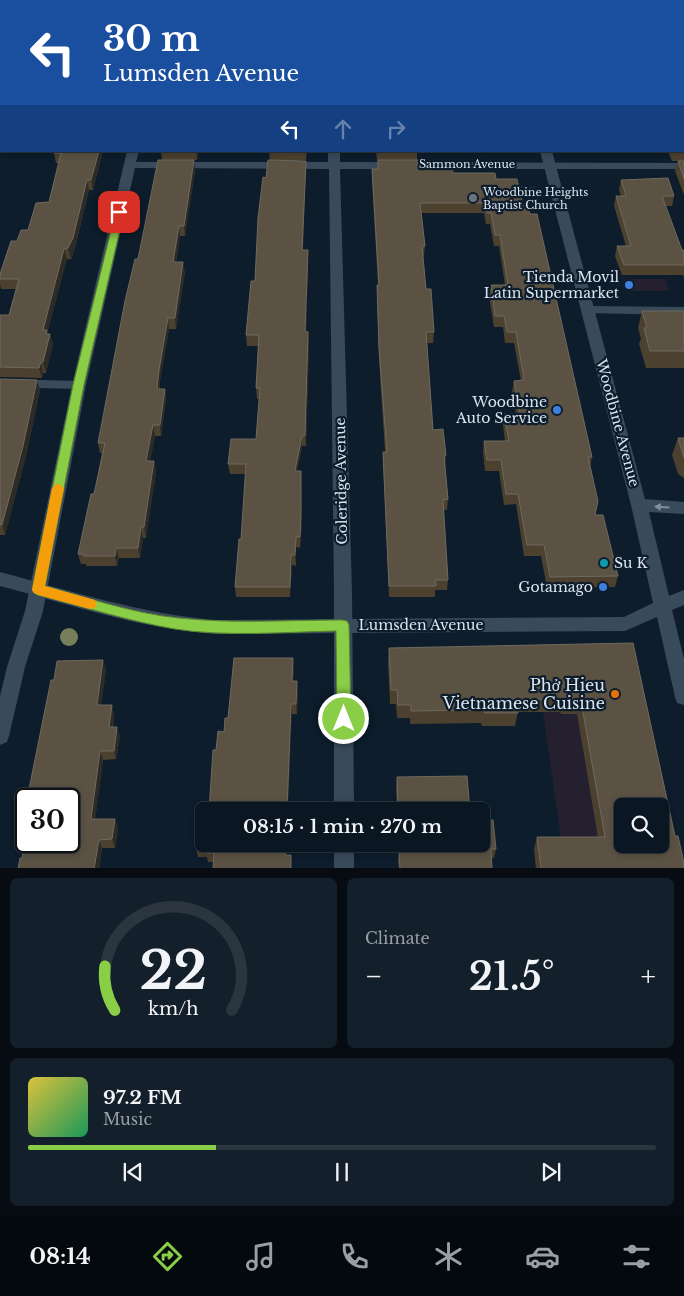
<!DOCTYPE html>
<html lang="en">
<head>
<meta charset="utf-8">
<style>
	:root { --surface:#0a1621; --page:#131f2a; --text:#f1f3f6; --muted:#999fa5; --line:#2a353f; --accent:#8ace47 }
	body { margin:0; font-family:"Libre Baskerville",serif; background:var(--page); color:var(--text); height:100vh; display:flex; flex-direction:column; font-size:19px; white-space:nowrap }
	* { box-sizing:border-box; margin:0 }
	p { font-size:16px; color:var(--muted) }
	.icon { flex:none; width:28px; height:28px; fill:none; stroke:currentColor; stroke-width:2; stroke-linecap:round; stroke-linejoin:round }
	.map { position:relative; height:868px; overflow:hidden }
	.sheet { display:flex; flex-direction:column; gap:10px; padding:10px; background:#060c12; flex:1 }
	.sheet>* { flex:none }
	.top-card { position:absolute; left:0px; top:0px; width:685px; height:152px; box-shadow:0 2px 8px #0003,0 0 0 1px var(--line); background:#1a4fa0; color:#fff; overflow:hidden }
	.buttons { position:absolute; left:614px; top:798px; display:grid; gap:10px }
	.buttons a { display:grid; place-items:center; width:55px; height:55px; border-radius:8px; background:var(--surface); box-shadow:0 2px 8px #0003,0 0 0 1px var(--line); font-size:25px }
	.speed { position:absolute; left:15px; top:788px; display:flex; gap:10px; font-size:25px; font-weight:700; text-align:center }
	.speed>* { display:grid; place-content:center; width:65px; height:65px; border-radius:50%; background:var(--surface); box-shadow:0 2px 8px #0003,0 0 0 1px var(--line); line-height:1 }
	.speed .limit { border:2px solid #111; border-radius:8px; background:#fff; color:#111 }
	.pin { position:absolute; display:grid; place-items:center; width:42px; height:42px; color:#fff; margin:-21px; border-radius:10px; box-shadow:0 2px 8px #0006 }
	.me { position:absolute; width:55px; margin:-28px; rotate:0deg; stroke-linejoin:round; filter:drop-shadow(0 0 4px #0008) }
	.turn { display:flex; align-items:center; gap:18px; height:105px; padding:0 20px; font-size:22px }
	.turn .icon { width:65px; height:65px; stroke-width:2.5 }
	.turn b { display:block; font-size:35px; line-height:42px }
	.lanes { display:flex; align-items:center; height:48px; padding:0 20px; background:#0003; justify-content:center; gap:25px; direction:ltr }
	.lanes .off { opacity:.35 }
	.big { font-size:38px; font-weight:600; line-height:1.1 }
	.sheet .card { flex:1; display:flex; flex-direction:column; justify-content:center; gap:8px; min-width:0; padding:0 18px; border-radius:8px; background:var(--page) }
	.sheet .dial { align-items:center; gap:0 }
	.dial svg { height:130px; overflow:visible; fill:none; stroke:var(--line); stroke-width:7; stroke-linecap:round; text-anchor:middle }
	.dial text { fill:var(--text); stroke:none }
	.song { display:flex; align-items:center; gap:15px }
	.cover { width:60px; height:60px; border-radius:8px; background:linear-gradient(135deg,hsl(50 70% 55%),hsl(150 70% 35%)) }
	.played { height:5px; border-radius:2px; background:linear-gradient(90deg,var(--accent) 30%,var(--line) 30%) }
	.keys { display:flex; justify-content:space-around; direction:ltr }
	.heat { display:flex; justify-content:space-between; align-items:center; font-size:28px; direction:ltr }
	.sheet .tiles { flex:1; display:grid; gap:10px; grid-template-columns:1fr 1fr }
	.card:last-child { grid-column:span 2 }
	.trip { position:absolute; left:195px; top:802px; width:295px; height:50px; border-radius:8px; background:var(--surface); box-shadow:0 2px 8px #0003,0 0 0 1px var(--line); font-weight:600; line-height:50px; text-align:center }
	.menu { display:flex; height:80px; justify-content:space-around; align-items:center; background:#04090d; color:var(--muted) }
	.menu .icon { width:35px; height:35px }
	.menu .on { color:var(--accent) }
	.menu b { font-size:22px; color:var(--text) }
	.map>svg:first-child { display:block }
	.commercial { fill:#25202f; fill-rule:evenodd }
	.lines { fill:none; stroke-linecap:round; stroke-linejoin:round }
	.path { stroke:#4c5a68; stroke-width:2.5; stroke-dasharray:0.5 2.5; stroke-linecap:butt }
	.lane { fill:#394a5b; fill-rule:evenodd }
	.street { fill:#394a5b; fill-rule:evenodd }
	.secondary { fill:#394a5b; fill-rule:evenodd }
	.tree { fill:#767f59 }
	.wall { fill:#4c402f }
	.shaded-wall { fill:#2c2b25 }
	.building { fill:#5b5244; stroke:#6f695f; fill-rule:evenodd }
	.oneway { fill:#82909e }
	.route { fill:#8ace47; stroke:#5a862e }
	.slow { fill:#f59e0b }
	.worship-dot { fill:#6b7280; stroke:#0d1d2c; stroke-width:2 }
	.shop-dot { fill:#3f7fe0; stroke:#0d1d2c; stroke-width:2 }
	.culture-dot { fill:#0f9aa8; stroke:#0d1d2c; stroke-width:2 }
	.food-dot { fill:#e8710a; stroke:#0d1d2c; stroke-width:2 }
	.labels { text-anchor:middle; stroke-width:4.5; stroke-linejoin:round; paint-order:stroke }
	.far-street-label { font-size:11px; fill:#dbe5f0; stroke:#0d1d2c }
	.far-poi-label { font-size:11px; fill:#dbe5f0; stroke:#0d1d2c; text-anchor:start }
	.poi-label { font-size:14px; fill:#dbe5f0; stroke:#0d1d2c; text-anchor:end }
	.street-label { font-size:14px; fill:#dbe5f0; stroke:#0d1d2c }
	.near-poi-label { font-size:16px; fill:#dbe5f0; stroke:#0d1d2c; text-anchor:end }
</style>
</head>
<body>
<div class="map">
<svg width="684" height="869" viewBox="0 0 684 869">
	<rect width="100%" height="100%" fill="#0d1d2c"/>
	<path class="commercial" d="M623,279H666L669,291H627Z
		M630,645L672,852L563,854L534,648ZM622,806H660V844H622Z"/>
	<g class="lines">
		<path class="path" d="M515,187L534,188"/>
		<path class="lane" d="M0,379L79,381L85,385L79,389L0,387Z"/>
		<path class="street" d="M162,0H172V1H162Z
			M330,0H340V1H330Z
			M127,151H139L136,162H328V151H340V162L684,163V169H340L352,593L354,811H334V593L329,169L135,168L86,385L43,611L25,667L9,736L7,742L0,745V696L7,667L25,611L72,385Z
			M588,306L684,307V315L583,313L581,310Z
			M334,844H354V869H334Z"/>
		<path class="secondary" d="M507,0H517V1H507Z
			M540,151H552L645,499L684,502V514L649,512L669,596L684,590V605L672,610L684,659V705L677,703L675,697L657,617L625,631L216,634C142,629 71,605 0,586V572C71,591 142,614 216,620L624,617L653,603L631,505Z"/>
	</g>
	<circle class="tree" cx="69" cy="637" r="9"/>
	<path class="wall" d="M684,120V195L675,171L678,161H681H672L668,151H684Z
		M55,151H103L93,190H89L75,248L71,259H67L47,333L48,334H50L53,344L46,373H43L42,378L0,377V315H9L16,289H1L0,284V274L17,241L28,230L49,202L59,163H56L54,153Z
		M161,151H198L197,160H162Z
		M269,151H307L306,160H270Z
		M376,151H417V160H377Z
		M378,160L418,167L453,173L496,179L523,206L592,457L590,467L595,515L618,576L615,587L547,588L541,556H524L516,504L504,505L499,471H485L483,452L484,441H505L503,425L504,414H516L512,392L514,381H521L514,343H505L503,327H494L489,296L491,285H505L499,246H494L490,224H486L484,213H421L425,246L424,256H423L426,289L434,332L433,343H427L433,430L446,455L445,466L448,499L447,510H443L448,580L447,590H435V597H389L383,463V452H385L379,359L377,296L378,285L372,180V169H377Z
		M306,161L303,250L308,260L306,331L308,332L309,342L306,446H302L297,471L302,522L300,548L296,547V566L292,565L290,597H236L235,587L241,539L246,474H230L228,464L256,439L259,399H257L256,388L258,346H247L246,335L255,281L266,178Z
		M195,170L185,236H180L176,262L185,272L176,329H169L160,380V389H165L166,399L161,436H155L150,461H154L156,472L146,538H143L140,558H119L117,566H86V564H81L78,554L94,494L102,453H100L98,443Z
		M621,180L674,196L672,206H665L682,250H684V278L683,275H622L615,256L617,246H626L614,206L616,196H621L619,190Z
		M642,311H684V368H646L639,344L641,339L638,328Z
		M0,379L37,380L40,390L26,456L5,535H0Z
		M678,438H684V478L678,474L672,455Z
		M633,643L675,836L684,869H536L534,849L537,837H598L577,714H561L560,712H518L515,726H482L481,723L410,724V718H397L396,704H390L388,662L389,648Z
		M294,668L293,681L298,691L297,714H292L216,750L224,732L228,718Z
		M106,669L101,705L114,714L113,727L120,736L116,759L103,760L95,819H115L118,828L115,848H102L99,869H18L22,858L26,836L54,680Z
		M397,777L470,811H397L396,787Z
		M286,844V855L291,863V869H213L214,862H208L207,857H198L196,848Z
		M434,844H481L496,849L494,858H492V869H399L398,861L399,852H407L434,849Z"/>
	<path class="shaded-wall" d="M99,151H103L93,190L91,180Z
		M196,151H198L197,160Z
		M194,160L195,170L185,236L184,226Z
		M306,161V171L302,260V250Z
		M87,180L89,190L75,248L71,259L68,248Z
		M179,226L180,236L174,272L173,262Z
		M64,249L67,259L47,333L49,340L50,334L53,344L46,373L43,362V330Z
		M308,250V260L306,342L305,331Z
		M183,262L185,272L176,329L175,318Z
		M168,318L169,329L160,380L159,399L157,389L159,370Z
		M308,332L309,342L306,446L305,436Z
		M41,362L43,373L42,378L39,368Z
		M37,380L40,390L26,456L5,535L2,525Z
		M165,389L166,399L161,436L160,425Z
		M153,425L155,436L148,472L146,461Z
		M302,436V446L295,482V471Z
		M154,461L156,472L146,538L144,527Z
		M301,482L302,522L300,548V537Z
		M141,527L143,538L140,558L138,548Z
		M296,537V566L295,555Z
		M116,548L119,558L117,566L115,556Z
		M291,555L292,565L290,597V587Z
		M293,658L294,668L293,690L292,681Z
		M103,660L106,669L100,714L97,705Z
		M297,681L298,691L297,714L296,704Z
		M291,704L292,714L288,811H287Z
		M112,705L114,714L111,736L109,727Z
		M117,727L120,736L116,759L114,751Z
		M100,751L103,760L94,828L91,819Z
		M115,819L118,828L115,848L112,839Z
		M99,840L102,848L99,869H94Z"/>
	<path class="building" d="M90,0H128V1H96V0Z
		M185,0H222V1H185Z
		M276,0H313V1H276Z
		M363,0H405V1H363Z
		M450,0H489V1H450Z
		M543,0H684V79V1H543Z
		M55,151H99L91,180H87L73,238L68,248L64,249L43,330H47L46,334H50L43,362H41L39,368L0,367V315H9L19,279H0V274L11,241H17L21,230H28L36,203L49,202L61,153H54Z
		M158,160H194L184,226H179L173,262H183L175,318H168L159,370L157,389H165L160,425H153L146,461H154L144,527H141L138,548H116L115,556H84V554H78L91,494H94L105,443H98L125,301L135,259H138Z
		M268,160L306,161L302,250H308L305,331L308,332L305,436H302L295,471H301V512L300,537H296L295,555H291L290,587H235L239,539H241L246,464H228L231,439H256L260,388H256L259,335H246L251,281H255L258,218L263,177L266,178Z
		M378,160H418V167H452L453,173H495L496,179H517L523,206H528L530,214H537L592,457H588L598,501L595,515H603L618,576L550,577L544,545H527L518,494H506L501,460H487L484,441H509L504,414H520L514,381L524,380V379L516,332H507L504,316H495L491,285H508L500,235H495L491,213H487L485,203H420L425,246H422L426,289H431L434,332H426L433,430L443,429L446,455L444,456L448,499L443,500L448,580H435L436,586H389L383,452H387L379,348L377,285H379L372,169H378Z
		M678,161H684V179Z
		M668,178L674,196H662L682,250H684V265H624L617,246H631L616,196H626L621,180Z
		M642,311H684V351H650L644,328H647Z
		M0,379L37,380L23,446L2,525H0Z
		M678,438H684V458Z
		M633,643L675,836H678L684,863V869H541L537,837H605L581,701H564V699H516L518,713H484V710L411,711V705H398L397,690H391L389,648ZM622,806H660V844H622Z
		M234,658H293L292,681H297L296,704H291L287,811H209L213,750H216L218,731L224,732L225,718H228Z
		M103,660L97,705H112L109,727H117L114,751H100L91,819H115L112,839L99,840L94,869H18L20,858H22L26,836V841H69V799H27L51,680H54L57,661Z
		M467,776L470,811H433V806L398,807L397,777Z
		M26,804V819H23Z
		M481,820H493L496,849H491L492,869H400L399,852H408V849H436V844H481Z
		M204,822V844H285V855H291V869H213L214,853H207V848H196L197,823Z"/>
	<defs><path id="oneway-solid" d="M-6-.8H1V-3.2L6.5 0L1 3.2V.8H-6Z" transform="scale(1.25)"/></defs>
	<use class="oneway" href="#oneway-solid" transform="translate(662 507) rotate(-177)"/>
	<path class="route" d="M116,210H123L124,212L84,385L45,586C88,598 136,614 179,618C233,624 288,620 342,620L347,621L349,625L351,719L349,723L344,725L339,723L337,719L336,631C285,632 225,637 175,629C129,621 84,607 38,595L34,593L32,590L73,385Z"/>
	<path class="slow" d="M58,483L64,488L45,586L95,600L97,604L95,608L90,609L38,595L34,593L32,590L52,488Z"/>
	<circle class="worship-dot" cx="473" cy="198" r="5"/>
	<g class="shop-dot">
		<circle cx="629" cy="285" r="5"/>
		<circle cx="557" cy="410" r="5"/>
		<circle cx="603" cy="587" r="5"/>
	</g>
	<circle class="culture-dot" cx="604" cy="563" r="5"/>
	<circle class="food-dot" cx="615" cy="694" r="5"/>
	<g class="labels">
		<g class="far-street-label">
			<text x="467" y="168">Sammon Avenue</text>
		</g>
		<g class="far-poi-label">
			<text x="483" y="196">Woodbine Heights<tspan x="483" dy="13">Baptist Church</tspan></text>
		</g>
		<g class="poi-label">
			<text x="619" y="282">Tienda Movil<tspan x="619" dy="16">Latin Supermarket</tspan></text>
			<text x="547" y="407">Woodbine<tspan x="547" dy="16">Auto Service</tspan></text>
			<text x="614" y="568" text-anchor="start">Su K</text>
			<text x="593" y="592">Gotamago</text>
		</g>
		<g class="street-label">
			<text transform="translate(618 423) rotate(75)" y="5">Woodbine Avenue</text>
			<text transform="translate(341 481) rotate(-91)" y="5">Coleridge Avenue</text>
			<text x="421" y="630">Lumsden Avenue</text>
		</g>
		<g class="near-poi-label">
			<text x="605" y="691">Phở Hieu<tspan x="605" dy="18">Vietnamese Cuisine</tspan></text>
		</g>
	</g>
</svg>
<div class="buttons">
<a><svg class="icon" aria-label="search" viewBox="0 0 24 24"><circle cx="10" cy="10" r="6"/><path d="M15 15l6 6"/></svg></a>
</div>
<div class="speed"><div class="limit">30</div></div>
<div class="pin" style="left:119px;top:212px;background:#d93025"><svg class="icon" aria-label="arrive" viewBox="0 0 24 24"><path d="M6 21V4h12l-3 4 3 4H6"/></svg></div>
<svg class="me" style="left:344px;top:719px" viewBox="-20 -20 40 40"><circle r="17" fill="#8ace47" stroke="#fff" stroke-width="3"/><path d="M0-11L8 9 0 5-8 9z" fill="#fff"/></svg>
<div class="trip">08:15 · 1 min · 270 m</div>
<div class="top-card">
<div class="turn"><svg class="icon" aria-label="left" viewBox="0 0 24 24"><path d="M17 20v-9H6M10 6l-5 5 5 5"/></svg><div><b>30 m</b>Lumsden Avenue</div></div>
<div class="lanes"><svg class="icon" aria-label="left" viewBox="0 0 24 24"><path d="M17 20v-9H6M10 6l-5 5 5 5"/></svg><svg class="icon off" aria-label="ahead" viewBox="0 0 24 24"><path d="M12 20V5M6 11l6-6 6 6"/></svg><svg class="icon off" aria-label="right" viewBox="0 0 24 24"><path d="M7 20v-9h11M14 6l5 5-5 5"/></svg></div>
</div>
</div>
<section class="sheet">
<div class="tiles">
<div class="card dial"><svg viewBox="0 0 100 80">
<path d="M14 69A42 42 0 1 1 86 69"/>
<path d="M14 69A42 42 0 0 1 8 42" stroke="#8ace47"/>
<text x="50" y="56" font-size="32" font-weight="700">22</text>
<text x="50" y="72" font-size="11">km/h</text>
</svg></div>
<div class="card"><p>Climate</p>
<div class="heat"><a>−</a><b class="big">21.5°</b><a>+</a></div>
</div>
<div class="card">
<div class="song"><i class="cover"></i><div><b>97.2 FM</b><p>Music</p></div></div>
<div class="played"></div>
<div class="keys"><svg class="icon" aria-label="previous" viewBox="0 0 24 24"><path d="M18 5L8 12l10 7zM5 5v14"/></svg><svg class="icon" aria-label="pause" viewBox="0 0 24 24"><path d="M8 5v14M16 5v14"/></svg><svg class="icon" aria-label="next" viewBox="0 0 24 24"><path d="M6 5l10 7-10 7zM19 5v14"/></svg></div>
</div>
</div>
</section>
<nav class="menu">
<b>08:14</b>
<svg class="icon on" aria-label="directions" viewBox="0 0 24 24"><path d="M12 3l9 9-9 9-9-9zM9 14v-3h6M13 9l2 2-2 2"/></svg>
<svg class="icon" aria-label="music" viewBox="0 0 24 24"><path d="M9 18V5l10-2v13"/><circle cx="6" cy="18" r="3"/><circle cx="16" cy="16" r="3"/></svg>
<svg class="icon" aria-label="phone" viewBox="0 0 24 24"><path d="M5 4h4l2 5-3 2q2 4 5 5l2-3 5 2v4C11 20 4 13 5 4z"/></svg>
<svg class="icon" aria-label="climate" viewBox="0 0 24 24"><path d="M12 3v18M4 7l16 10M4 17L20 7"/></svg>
<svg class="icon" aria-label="car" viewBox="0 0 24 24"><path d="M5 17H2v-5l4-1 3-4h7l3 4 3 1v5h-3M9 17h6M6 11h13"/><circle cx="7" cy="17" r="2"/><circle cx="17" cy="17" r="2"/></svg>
<svg class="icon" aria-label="filters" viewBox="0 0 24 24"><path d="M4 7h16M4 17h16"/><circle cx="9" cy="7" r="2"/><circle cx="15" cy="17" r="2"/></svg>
</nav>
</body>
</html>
